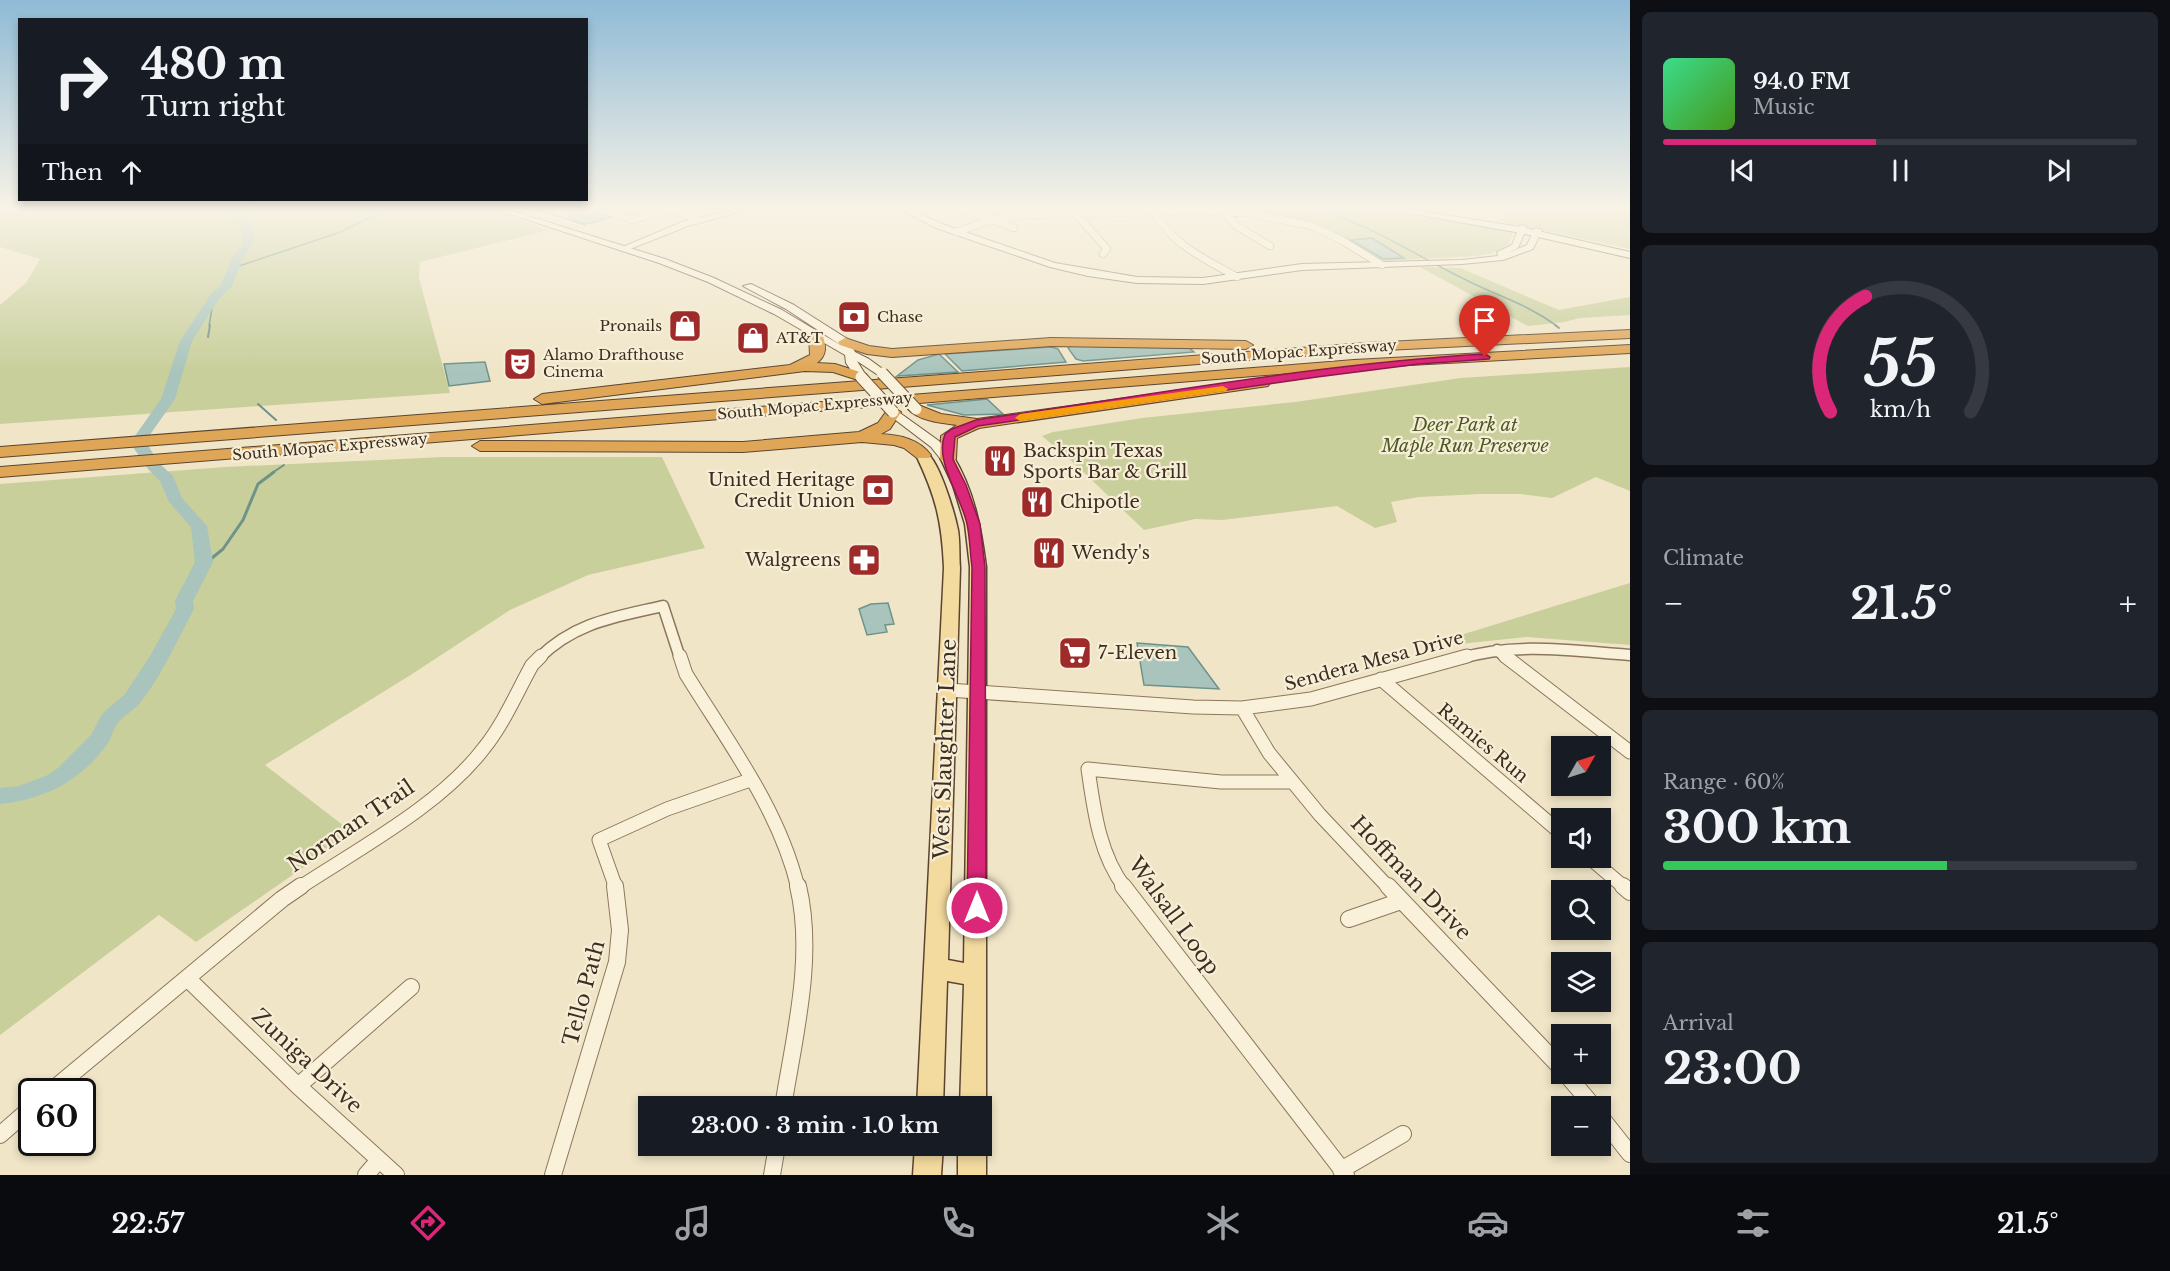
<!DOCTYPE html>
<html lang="en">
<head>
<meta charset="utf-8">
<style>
	:root { --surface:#171b24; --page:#20242c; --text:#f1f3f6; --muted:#9ea1a6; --line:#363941; --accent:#db2777 }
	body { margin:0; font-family:"Libre Baskerville",serif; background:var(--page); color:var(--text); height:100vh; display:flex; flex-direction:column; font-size:22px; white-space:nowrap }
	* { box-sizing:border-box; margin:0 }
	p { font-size:20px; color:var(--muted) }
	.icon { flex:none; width:33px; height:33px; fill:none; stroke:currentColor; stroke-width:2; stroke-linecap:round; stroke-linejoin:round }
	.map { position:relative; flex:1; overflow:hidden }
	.sheet { display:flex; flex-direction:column; gap:12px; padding:12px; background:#0d0f14; width:540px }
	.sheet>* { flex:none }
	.top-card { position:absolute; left:18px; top:18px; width:570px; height:183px; border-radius:0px; box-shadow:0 3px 9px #0003; background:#171b24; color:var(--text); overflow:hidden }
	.needle { width:39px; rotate:51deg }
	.tools { position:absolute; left:1551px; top:736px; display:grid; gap:12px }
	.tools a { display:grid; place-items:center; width:60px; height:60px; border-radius:0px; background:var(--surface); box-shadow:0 3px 9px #0003; font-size:30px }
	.speed { position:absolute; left:18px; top:1078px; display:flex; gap:12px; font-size:30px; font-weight:700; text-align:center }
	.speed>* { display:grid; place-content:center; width:78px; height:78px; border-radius:50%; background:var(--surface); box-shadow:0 3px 9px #0003; line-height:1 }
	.speed .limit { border:3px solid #111; border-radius:9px; background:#fff; color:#111 }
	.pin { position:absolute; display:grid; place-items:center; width:51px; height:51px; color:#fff; margin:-62px -26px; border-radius:50% 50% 50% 0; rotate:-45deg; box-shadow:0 0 6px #0007 }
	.pin .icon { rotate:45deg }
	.me { position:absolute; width:66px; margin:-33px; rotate:0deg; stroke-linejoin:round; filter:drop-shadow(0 0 4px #0008) }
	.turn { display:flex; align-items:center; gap:21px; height:126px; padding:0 24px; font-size:27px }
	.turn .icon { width:78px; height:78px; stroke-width:2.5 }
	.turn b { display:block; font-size:42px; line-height:51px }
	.then { display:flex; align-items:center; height:57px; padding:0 24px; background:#0003; gap:12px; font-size:22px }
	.big { font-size:45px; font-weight:700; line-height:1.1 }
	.sheet .tile { flex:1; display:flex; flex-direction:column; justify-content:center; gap:9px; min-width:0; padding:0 21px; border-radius:9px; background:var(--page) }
	.sheet .dial { align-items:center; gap:0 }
	.dial svg { height:156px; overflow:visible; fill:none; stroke:var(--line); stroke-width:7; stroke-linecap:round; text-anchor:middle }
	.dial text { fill:var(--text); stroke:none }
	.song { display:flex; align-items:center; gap:18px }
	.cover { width:72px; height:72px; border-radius:9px; background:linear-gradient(135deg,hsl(150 70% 55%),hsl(100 70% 35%)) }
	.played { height:6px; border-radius:3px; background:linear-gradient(90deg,var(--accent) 45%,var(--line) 45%) }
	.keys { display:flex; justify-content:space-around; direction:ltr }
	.heat { display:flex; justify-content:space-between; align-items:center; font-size:33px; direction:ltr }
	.charge { height:9px; border-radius:4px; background:linear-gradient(90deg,#34c759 60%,var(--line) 0) }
	.trip { position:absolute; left:638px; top:1096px; width:354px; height:60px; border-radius:0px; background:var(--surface); box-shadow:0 3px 9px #0003; font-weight:700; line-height:60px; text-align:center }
	.dock { display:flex; height:96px; justify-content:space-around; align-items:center; background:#090b0e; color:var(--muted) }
	.dock .icon { width:42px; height:42px }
	.dock .active { color:var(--accent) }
	.dock b { font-size:27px; color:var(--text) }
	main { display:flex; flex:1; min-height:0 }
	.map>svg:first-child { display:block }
	.green { fill:#c8cf9b }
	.water { fill:#a9c4bc; stroke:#6f938a; stroke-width:1.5 }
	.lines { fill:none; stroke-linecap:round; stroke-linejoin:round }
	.stream-far2 { stroke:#6f938a; stroke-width:1.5 }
	.stream-far1 { stroke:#6f938a; stroke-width:2 }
	.stream { stroke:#6f938a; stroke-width:3 }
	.river { fill:#a9c4bc; fill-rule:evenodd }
	.minor-far3-casing { stroke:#8d775c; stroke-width:8 }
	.minor-far2-casing { stroke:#8d775c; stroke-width:13 }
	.minor-far1-casing { stroke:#8d775c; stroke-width:15 }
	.minor-casing { stroke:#8d775c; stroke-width:18 }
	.tertiary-casing { stroke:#8d775c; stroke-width:2 }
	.secondary-casing { stroke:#6f583f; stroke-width:2 }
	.primary-casing { stroke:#5b4530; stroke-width:3 }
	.motorway-casing { stroke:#5b4530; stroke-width:2 }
	.minor-far3 { stroke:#faf1db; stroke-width:7 }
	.minor-far2 { stroke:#faf1db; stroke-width:10 }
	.minor-far1 { stroke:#faf1db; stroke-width:13 }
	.minor { stroke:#faf1db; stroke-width:16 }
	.tertiary { fill:#faf1db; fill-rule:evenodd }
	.secondary { fill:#faf1db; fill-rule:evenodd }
	.primary { fill:#f3da9f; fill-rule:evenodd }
	.motorway { fill:#e0a657; fill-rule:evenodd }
	.secondary-bridge-casing { stroke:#6f583f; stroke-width:13; stroke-linecap:butt }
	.secondary-bridge { stroke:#faf1db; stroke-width:11 }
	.route { fill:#db2777; stroke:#8e194d; stroke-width:1.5 }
	.slow { fill:#f59e0b }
	.labels { text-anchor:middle; stroke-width:4.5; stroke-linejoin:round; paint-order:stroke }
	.far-poi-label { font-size:15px; fill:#3d2e20; stroke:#f7eed7; text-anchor:start }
	.far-street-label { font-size:15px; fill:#3d2e20; stroke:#f7eed7 }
	.park-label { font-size:18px; font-style:italic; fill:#4c5a26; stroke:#f7eed7 }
	.poi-label { font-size:18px; fill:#3d2e20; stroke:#f7eed7; text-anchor:start }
	.street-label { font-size:18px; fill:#3d2e20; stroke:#f7eed7 }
	.near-street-label { font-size:21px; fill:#3d2e20; stroke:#f7eed7 }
</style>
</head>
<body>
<main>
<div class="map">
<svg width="1630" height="1175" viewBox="0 0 1630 1175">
	<rect width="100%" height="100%" fill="#f0e5c7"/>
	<path class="green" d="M0,208H487L549,230L420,262L419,278L450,393L0,424V305L26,283L40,259L0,247Z
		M1224,208H1370L1506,230L1513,233L1508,245L1489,254L1475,256L1383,261L1339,235L1317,225L1269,214L1226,211Z
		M1514,208H1630V249L1500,221Z
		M1420,267L1460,268L1559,310L1630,297V315L1580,318L1564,322L1528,326Z
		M1630,367V491L1596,477L1552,498L1521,494H1480L1419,497L1391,502L1397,522L1375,528L1337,506L1222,520L1195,519L1144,530L1074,463L1042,436L1053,432L1142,418L1295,402L1461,378Z
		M444,457H662L705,548L588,575L510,610L409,676L265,765L353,833L196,942L159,915L0,1035V484L225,467Z
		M1630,583V645L1527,637L1460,644L1451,638Z"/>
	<path class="water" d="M590,208L611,217C594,223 582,229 567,215Z
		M1372,238L1404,258L1383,259L1351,240Z
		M1071,346L1189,348L1194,352L1083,361L1076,359L1068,348Z
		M1051,347L1058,349L1066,362L962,371L945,354Z
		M939,354L958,372L897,376L918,360Z
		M485,362L490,381L449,386L444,364Z
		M987,399L1003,414L964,415L927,405Z
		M888,603L894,624L885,625L887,632L867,635L859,609L871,604Z
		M1137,643L1188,647L1219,689L1144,685Z"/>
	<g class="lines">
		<path class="stream-far2" d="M533,208L585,225
			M1311,208C1368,222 1414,255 1466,280C1500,297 1525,303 1557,326
			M236,267L338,233L391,208
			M208,307L212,308L209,326"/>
		<path class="stream-far1" d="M1555,325L1559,328
			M208,337L210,325
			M258,404L276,420
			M272,473L284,465"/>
		<path class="stream" d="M201,567L223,549L243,520L258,484L274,472"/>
		<path class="river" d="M222,208C245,208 254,220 254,243L243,258L232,286L219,299L192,341L175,399L149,436V447L159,463L173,476L182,498L207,526L213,562L193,601L194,609C179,637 159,681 139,704C133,711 123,716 118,723C113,729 112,737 108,743C82,780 44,800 0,804V788L19,786L48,775L58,768L91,735L102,714L125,694L150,656L176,609L175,601L195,562L191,527L169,502L160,481L148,469L133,447L135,436L161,399L180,341L211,294L221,285L232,258L244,243L240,222Z"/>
		<defs>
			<path id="minor-far3" d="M598,208L633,220L672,208
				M669,208L698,220
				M961,208L1014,228
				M1154,211C1172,245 1205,259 1237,277
				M1226,213L1235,225L1270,246
				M1077,215L1107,249L1103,254
				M957,232L993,219L1023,215L1191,211L1248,213L1312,226L1343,241L1382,265"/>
			<path id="minor-far2" d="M1497,650L1507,658
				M539,658C575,622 616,617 663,606L680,658
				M1462,658C1516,642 1574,651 1630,655"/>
			<path id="minor-far1" d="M680,656L686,674C728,742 779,809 798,888
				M1505,656L1630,752
				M1381,679L1562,834
				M948,690L1193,707L1242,708L1311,699L1467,656
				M1242,708L1269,753L1320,815L1389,888
				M1590,858L1625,888
				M299,888C358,849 441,805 484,748C504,723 517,692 532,665L541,656
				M616,888L599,840L667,809L750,780
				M1125,888C1099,854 1094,810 1088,769L1221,782H1291"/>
			<path id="minor" d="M1123,886L1346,1175
				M1388,886L1562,1069
				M1623,886L1630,892
				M1349,919L1401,901
				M188,979L298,1086L396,1175
				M1566,1074L1594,1107
				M298,1086L411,987
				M50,1092L282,899L301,886
				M783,1107C794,1037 815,957 798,886
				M1600,1116L1630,1154
				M0,1135L32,1107
				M1341,1170L1403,1134
				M366,1175L379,1160
				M553,1175L617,962L620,930L615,886
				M772,1175L777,1146"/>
			<path id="tertiary" d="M741,208H754L688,226L625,251L618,249L682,222Z
				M898,208H908L942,224L1055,263L1137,277L1203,278L1302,264L1462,260L1498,256L1497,252L1512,245L1520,225L1527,227L1518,248L1508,253L1527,245L1535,228L1542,230L1533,249L1503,260L1462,264L1302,270L1203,284L1137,283L1088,276L1050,267L936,228Z"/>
			<path id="secondary" d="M491,208H503L665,259L714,278L782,310L842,346L786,309L743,286L751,284L794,305L849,340L855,352L869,359L888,373L886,375H878L857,361L867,377L861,380L857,379L846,363L845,355L774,314L708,282L659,263Z
				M1380,208H1399L1521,227L1630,252V258L1521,233Z
				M893,408L939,441L954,459L953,462H943L931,447L889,415L887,412Z"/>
			<path id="primary" d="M923,451C938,454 955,515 958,530C960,543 959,556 960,568L948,960L964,963L970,567L965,524L953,485L941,459L943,456H953C974,490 981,528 986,567V1107L981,1117V1107H960L964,984L947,981L943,1107H917L944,568C942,521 936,497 916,455Z
				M981,1136L986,1146V1175H958V1146H981Z
				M915,1146H943L941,1175H913Z"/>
			<path id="motorway" d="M1630,330V338L1366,351L0,457V447L861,381L833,372L805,371L542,404L534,399L542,394L790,365L810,355L809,336L816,332L823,336C826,347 827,355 817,363L835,364L866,374L868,377L861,381L1366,343Z
				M845,338L869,346L892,349L1051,338L1246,341L1253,345L1246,349L1051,346L892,357L867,354L840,345L838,342Z
				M1630,345V353L1354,368L0,477V467L1354,360Z
				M1263,379L1270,383L1268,386L979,428L957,438L956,459L948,464L940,459L941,436L957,425C941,423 919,421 908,409L916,404L941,414L977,419Z
				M893,407L901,412L890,429L881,434C900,435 919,439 931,455L929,458H917L904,448L894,445L862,442L743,452L480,451L472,446L480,441L743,442L859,432L878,423L888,409Z"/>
		</defs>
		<use href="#minor-far3" class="minor-far3-casing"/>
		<use href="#minor-far2" class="minor-far2-casing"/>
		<use href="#minor-far1" class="minor-far1-casing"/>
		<use href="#minor" class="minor-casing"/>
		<use href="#tertiary" class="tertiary-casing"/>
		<use href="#secondary" class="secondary-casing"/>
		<use href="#primary" class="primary-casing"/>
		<use href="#motorway" class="motorway-casing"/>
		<use href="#minor-far3" class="minor-far3"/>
		<use href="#minor-far2" class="minor-far2"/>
		<use href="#minor-far1" class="minor-far1"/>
		<use href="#minor" class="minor"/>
		<use href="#tertiary" class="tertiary"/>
		<use href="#secondary" class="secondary"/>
		<use href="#primary" class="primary"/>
		<use href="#motorway" class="motorway"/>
		<defs>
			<path id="secondary-bridge" d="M882,373L916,409
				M861,377L893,412"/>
		</defs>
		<use href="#secondary-bridge" class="secondary-bridge-casing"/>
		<use href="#secondary-bridge" class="secondary-bridge"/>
	</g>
	<linearGradient id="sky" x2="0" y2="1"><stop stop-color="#8fbad6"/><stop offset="0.56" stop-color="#f8f3e6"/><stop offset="1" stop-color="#f8f3e6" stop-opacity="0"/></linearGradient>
	<rect width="1630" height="372" fill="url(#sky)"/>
	<path class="route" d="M1485,354L1490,357L1489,359L1419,364L1317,377L978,426L955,437L953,459L966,485L980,524L985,567L986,908L983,913L977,915L970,913L967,908L972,567C970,553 970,538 967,524C961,496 934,461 945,434L952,429L976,420C1145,396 1315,364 1485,354Z"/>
	<path class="slow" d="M1223,386L1228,389L1226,391L1020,421L1015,418L1020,414Z"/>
	<defs>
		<symbol id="bank-square" viewBox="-11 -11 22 22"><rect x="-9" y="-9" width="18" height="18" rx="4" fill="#9e2b2a" stroke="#f7eed7"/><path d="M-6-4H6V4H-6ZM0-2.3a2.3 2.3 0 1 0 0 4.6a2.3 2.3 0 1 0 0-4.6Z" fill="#fff"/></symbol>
		<symbol id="shop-square" viewBox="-11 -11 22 22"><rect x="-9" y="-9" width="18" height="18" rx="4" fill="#9e2b2a" stroke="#f7eed7"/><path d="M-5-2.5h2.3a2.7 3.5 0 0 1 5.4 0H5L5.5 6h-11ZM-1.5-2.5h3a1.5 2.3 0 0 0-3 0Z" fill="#fff"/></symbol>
		<symbol id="theatre-square" viewBox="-11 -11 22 22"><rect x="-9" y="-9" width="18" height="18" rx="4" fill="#9e2b2a" stroke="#f7eed7"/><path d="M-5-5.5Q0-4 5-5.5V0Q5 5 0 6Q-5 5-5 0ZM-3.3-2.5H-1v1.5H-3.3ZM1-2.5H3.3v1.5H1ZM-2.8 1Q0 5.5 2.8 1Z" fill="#fff"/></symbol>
		<symbol id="restaurant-square" viewBox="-11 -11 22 22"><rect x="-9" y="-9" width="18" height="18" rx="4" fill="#9e2b2a" stroke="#f7eed7"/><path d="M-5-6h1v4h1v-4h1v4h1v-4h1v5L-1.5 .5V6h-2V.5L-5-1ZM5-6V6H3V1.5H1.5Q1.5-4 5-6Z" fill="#fff"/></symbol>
		<symbol id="pharmacy-square" viewBox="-11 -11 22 22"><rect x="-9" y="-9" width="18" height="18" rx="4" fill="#9e2b2a" stroke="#f7eed7"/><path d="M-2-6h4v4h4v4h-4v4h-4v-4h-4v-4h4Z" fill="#fff"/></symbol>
		<symbol id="supermarket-square" viewBox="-11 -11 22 22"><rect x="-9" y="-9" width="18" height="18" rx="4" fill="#9e2b2a" stroke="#f7eed7"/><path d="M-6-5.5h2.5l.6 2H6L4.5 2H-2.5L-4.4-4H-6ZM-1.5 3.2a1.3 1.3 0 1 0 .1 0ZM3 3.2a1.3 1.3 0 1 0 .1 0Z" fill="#fff"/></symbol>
	</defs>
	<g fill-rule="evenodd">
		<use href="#bank-square" x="835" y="298" width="38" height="38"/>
		<use href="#shop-square" x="666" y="307" width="38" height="38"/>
		<use href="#shop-square" x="734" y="319" width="38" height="38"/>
		<use href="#theatre-square" x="501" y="345" width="38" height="38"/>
		<use href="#restaurant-square" x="981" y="442" width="38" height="38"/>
		<use href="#bank-square" x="859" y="471" width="38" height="38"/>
		<use href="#restaurant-square" x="1018" y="483" width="38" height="38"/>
		<use href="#restaurant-square" x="1030" y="534" width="38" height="38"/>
		<use href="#pharmacy-square" x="845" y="541" width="38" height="38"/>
		<use href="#supermarket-square" x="1056" y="634" width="38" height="38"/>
	</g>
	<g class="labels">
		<g class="far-poi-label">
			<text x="877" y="322">Chase</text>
			<text x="662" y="331" text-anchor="end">Pronails</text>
			<text x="776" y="343">AT&amp;T</text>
			<text x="543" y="360">Alamo Drafthouse<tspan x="543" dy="17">Cinema</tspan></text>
		</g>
		<g class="far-street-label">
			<text transform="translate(1299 352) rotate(-4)" y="5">South Mopac Expressway</text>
			<text transform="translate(815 406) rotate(-5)" y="5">South Mopac Expressway</text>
			<text transform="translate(330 447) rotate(-5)" y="5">South Mopac Expressway</text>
		</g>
		<g class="park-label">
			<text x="1465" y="431">Deer Park at<tspan x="1465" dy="21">Maple Run Preserve</tspan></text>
		</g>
		<g class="poi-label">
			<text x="1023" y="457">Backspin Texas<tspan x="1023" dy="21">Sports Bar &amp; Grill</tspan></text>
			<text x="855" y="486" text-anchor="end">United Heritage<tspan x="855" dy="21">Credit Union</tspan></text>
			<text x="1060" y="508">Chipotle</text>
			<text x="1072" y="559">Wendy's</text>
			<text x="841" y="566" text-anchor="end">Walgreens</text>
			<text x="1098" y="659">7-Eleven</text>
		</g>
		<g class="street-label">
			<text transform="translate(1374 661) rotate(-15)" y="6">Sendera Mesa Drive</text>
			<text transform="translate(1483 743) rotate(40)" y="6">Ramies Run</text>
		</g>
		<g class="near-street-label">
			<text transform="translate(945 749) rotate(-88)" y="7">West Slaughter Lane</text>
			<text transform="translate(351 826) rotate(-34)" y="7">Norman Trail</text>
			<text transform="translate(1411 878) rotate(46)" y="7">Hoffman Drive</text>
			<text transform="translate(1174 916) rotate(54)" y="7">Walsall Loop</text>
			<text transform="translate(584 993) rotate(-75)" y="7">Tello Path</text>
			<text transform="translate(307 1061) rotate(43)" y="7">Zuniga Drive</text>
		</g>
	</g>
</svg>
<div class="tools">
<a><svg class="needle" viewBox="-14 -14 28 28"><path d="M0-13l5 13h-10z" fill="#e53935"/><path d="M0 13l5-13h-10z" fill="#9ea1a6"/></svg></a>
<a><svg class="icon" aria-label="sound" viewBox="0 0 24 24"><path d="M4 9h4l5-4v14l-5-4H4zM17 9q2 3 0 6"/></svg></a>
<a><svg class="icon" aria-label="search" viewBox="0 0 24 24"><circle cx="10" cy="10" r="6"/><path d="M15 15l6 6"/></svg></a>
<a><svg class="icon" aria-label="layers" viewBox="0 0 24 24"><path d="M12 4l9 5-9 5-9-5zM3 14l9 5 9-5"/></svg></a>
<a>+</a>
<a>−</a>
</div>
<div class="speed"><div class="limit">60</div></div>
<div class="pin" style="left:1485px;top:357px;background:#d93025"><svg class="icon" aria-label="arrive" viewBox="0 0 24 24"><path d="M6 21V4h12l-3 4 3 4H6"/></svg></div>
<svg class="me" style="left:977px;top:908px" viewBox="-20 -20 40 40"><circle r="17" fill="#db2777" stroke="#fff" stroke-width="3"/><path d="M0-11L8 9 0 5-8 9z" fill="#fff"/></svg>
<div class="trip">23:00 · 3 min · 1.0 km</div>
<div class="top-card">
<div class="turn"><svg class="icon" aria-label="right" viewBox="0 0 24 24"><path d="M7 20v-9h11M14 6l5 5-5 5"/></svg><div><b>480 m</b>Turn right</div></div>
<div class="then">Then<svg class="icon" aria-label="ahead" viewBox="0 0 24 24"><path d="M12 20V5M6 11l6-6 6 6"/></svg></div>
</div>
</div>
<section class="sheet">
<div class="tile">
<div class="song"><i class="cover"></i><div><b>94.0 FM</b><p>Music</p></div></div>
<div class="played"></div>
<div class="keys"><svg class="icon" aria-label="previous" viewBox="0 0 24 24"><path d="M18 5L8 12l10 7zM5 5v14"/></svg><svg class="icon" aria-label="pause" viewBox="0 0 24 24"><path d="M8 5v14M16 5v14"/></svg><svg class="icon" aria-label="next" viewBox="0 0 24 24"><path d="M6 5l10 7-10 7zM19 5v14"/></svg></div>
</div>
<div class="tile dial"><svg viewBox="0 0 100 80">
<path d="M14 69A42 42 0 1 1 86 69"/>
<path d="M14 69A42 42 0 0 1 32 10" stroke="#db2777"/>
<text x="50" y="56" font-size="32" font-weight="700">55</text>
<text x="50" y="72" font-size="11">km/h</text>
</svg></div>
<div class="tile"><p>Climate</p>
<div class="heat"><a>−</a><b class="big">21.5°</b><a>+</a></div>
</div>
<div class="tile"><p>Range · 60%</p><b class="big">300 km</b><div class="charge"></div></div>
<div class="tile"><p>Arrival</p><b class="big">23:00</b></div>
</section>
</main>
<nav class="dock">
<b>22:57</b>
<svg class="icon active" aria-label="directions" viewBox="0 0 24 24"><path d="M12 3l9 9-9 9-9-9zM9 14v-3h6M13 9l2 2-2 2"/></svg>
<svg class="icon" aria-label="music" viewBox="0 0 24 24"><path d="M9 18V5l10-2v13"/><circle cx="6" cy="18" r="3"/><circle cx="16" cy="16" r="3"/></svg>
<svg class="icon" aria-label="phone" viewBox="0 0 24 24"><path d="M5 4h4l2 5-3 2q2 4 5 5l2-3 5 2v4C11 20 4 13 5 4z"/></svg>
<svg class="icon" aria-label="climate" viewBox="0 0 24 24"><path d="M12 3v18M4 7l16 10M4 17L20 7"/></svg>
<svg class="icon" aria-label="car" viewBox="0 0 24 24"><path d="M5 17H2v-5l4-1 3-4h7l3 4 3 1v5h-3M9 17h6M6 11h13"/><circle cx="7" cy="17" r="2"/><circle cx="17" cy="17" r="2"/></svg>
<svg class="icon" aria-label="filters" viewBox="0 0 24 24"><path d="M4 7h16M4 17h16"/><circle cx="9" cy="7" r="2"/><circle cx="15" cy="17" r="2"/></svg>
<b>21.5°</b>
</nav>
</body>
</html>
